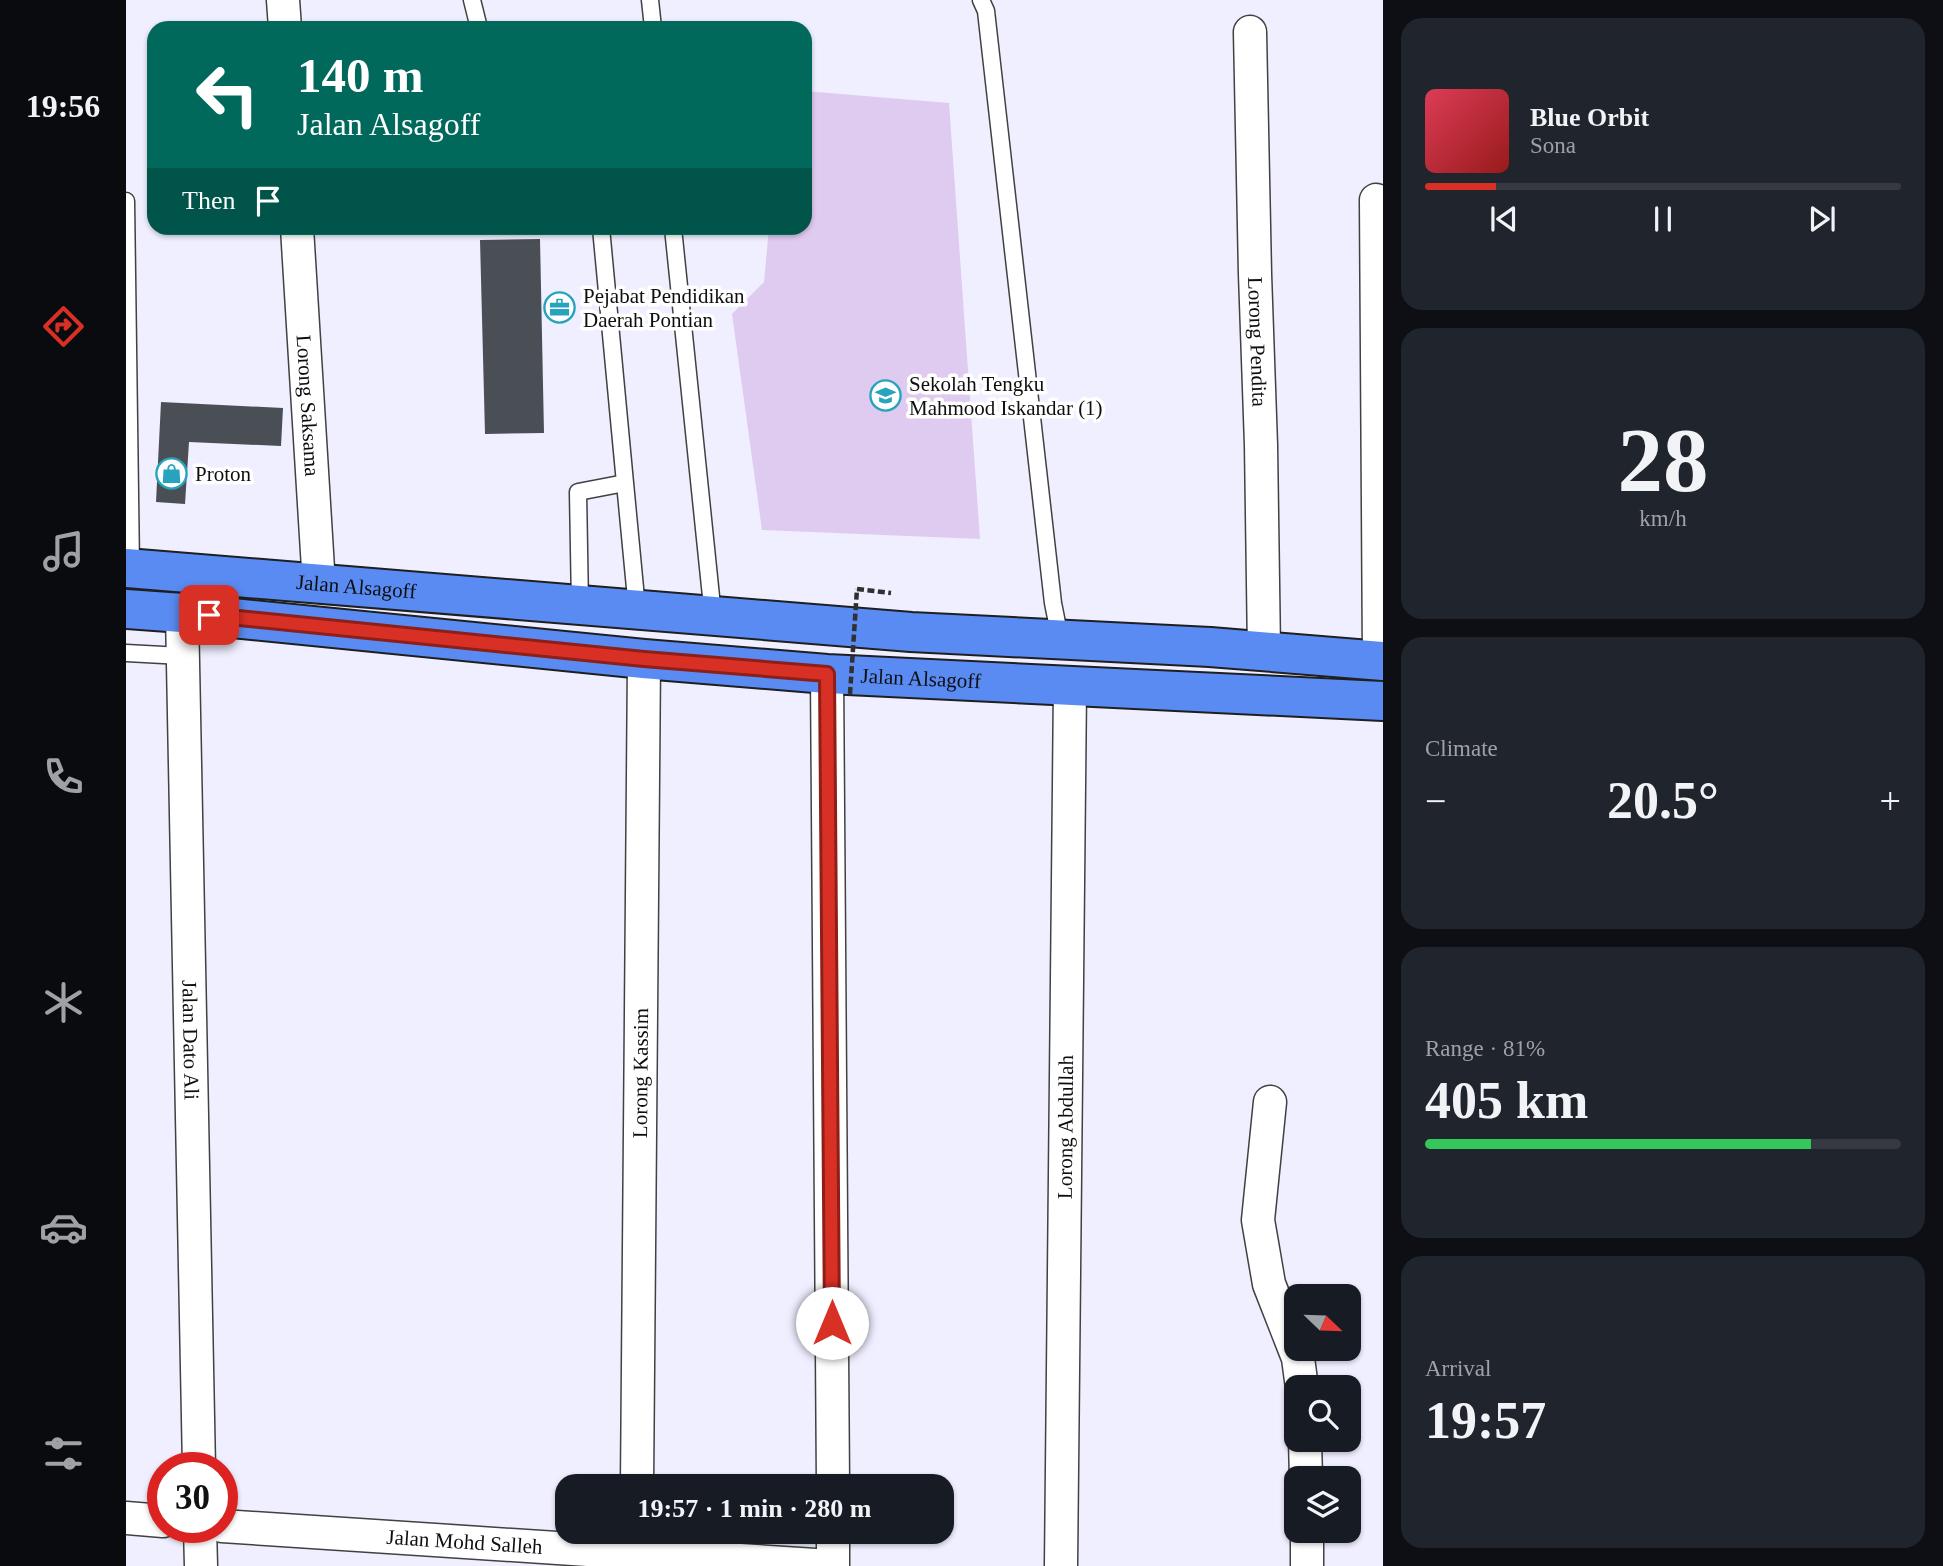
<!DOCTYPE html>
<html lang="en">
<head>
<meta charset="utf-8">
<style>
	:root { --surface:#171b24; --page:#20242c; --text:#f1f3f6; --muted:#9ea1a6; --line:#363941; --accent:#d93025 }
	body { margin:0; font-family:"Times New Roman",serif; background:var(--page); color:var(--text); height:100vh; display:flex; flex-direction:column; font-size:26px; white-space:nowrap }
	* { box-sizing:border-box; margin:0 }
	p { font-size:23px; color:var(--muted) }
	.icon { flex:none; width:38px; height:38px; fill:none; stroke:currentColor; stroke-width:2; stroke-linecap:round; stroke-linejoin:round }
	.map { position:relative; flex:1; overflow:hidden }
	.details { display:flex; flex-direction:column; gap:18px; padding:18px; background:#0d0f14; width:560px }
	.details>* { flex:none }
	.banner { position:absolute; left:21px; top:21px; width:665px; height:214px; border-radius:21px; box-shadow:0 2px 5px #0004; background:#00695c; color:#fff; overflow:hidden }
	.needle { width:46px; rotate:113deg }
	.tools { position:absolute; left:1158px; top:1284px; display:grid; gap:14px }
	.tools a { display:grid; place-items:center; width:77px; height:77px; border-radius:14px; background:var(--surface); box-shadow:0 2px 5px #0004; font-size:35px }
	.speed { position:absolute; left:21px; top:1452px; display:flex; gap:14px; font-size:35px; font-weight:700; text-align:center }
	.speed>* { display:grid; place-content:center; width:91px; height:91px; border-radius:50%; background:var(--surface); box-shadow:0 2px 5px #0004; line-height:1 }
	.speed .limit { border:10px solid #d22; background:#fff; color:#111 }
	.pin { position:absolute; display:grid; place-items:center; width:60px; height:60px; color:#fff; margin:-30px; border-radius:14px; box-shadow:0 4px 10px #0006 }
	.me { position:absolute; width:77px; margin:-38px; rotate:0deg; stroke-linejoin:round; filter:drop-shadow(0 0 5px #0008) }
	.turn { display:flex; align-items:center; gap:24px; height:147px; padding:0 35px; font-size:32px }
	.turn .icon { width:91px; height:91px; stroke-width:2.5 }
	.turn b { display:block; font-size:49px; line-height:60px }
	.then { display:flex; align-items:center; height:66px; padding:0 35px; background:#0003; gap:14px; font-size:26px }
	.big { font-size:52px; font-weight:600; line-height:1.1 }
	.details .card { flex:1; display:flex; flex-direction:column; justify-content:center; gap:10px; min-width:0; padding:0 24px; border-radius:21px; background:var(--page) }
	.details .dial { align-items:center; gap:0 }
	.dial b { font-size:91px; line-height:1 }
	.song { display:flex; align-items:center; gap:21px }
	.cover { width:84px; height:84px; border-radius:10px; background:linear-gradient(135deg,hsl(350 70% 55%),hsl(0 70% 35%)) }
	.played { height:7px; border-radius:4px; background:linear-gradient(90deg,var(--accent) 15%,var(--line) 15%) }
	.keys { display:flex; justify-content:space-around; direction:ltr }
	.heat { display:flex; justify-content:space-between; align-items:center; font-size:38px; direction:ltr }
	.charge { height:10px; border-radius:5px; background:linear-gradient(90deg,#34c759 81%,var(--line) 0) }
	.trip { position:absolute; left:429px; top:1474px; width:399px; height:70px; border-radius:21px; background:var(--surface); box-shadow:0 2px 5px #0004; font-weight:600; line-height:70px; text-align:center }
	main { display:flex; flex:1; min-height:0 }
	.dock { display:flex; flex-direction:column; width:126px; justify-content:space-around; align-items:center; background:#090b0e; color:var(--muted) }
	.dock .icon { width:49px; height:49px }
	.dock .active { color:var(--accent) }
	.dock b { font-size:32px; color:var(--text) }
	.map>svg:first-child { display:block }
	.pitch { fill:#e0cbf0 }
	.building { fill:#4a4f56 }
	.lines { fill:none; stroke-linecap:round; stroke-linejoin:round }
	.lane-casing { stroke:#414141; stroke-width:19 }
	.street-casing { stroke:#414141; stroke-width:35 }
	.highway-casing { stroke:#1f1f1f; stroke-width:42 }
	.path { stroke:#303030; stroke-width:4.5; stroke-dasharray:7 3.5; stroke-linecap:butt }
	.lane { stroke:#fff; stroke-width:16 }
	.street { stroke:#fff; stroke-width:32 }
	.highway { stroke:#598bf2; stroke-width:38 }
	.path-bridge { stroke:#303030; stroke-width:4.5; stroke-dasharray:7 3.5; stroke-linecap:butt }
	.route-casing { stroke:#8d1f18; stroke-width:18 }
	.route { stroke:#d93025; stroke-width:12 }
	.labels { text-anchor:middle; stroke-width:7; stroke-linejoin:round; paint-order:stroke }
	.poi-label { font-size:21px; fill:#0e0e0e; stroke:#fff; text-anchor:start }
	.street-label { font-size:21px; fill:#0e0e0e; stroke:#fff }
</style>
</head>
<body>
<main>
<nav class="dock">
<b>19:56</b>
<svg class="icon active" aria-label="directions" viewBox="0 0 24 24"><path d="M12 3l9 9-9 9-9-9zM9 14v-3h6M13 9l2 2-2 2"/></svg>
<svg class="icon" aria-label="music" viewBox="0 0 24 24"><path d="M9 18V5l10-2v13"/><circle cx="6" cy="18" r="3"/><circle cx="16" cy="16" r="3"/></svg>
<svg class="icon" aria-label="phone" viewBox="0 0 24 24"><path d="M5 4h4l2 5-3 2q2 4 5 5l2-3 5 2v4C11 20 4 13 5 4z"/></svg>
<svg class="icon" aria-label="climate" viewBox="0 0 24 24"><path d="M12 3v18M4 7l16 10M4 17L20 7"/></svg>
<svg class="icon" aria-label="car" viewBox="0 0 24 24"><path d="M5 17H2v-5l4-1 3-4h7l3 4 3 1v5h-3M9 17h6M6 11h13"/><circle cx="7" cy="17" r="2"/><circle cx="17" cy="17" r="2"/></svg>
<svg class="icon" aria-label="filters" viewBox="0 0 24 24"><path d="M4 7h16M4 17h16"/><circle cx="9" cy="7" r="2"/><circle cx="15" cy="17" r="2"/></svg>
</nav>
<div class="map">
<svg width="1257" height="1566" viewBox="0 0 1257 1566">
	<rect width="100%" height="100%" fill="#efefff"/>
	<path class="pitch" d="M679,91L823,103L854,539L636,530L606,314L638,282L643,228H679Z"/>
	<path class="building" d="M414,239L418,433L359,434L354,240Z
		M35,402L157,408L155,446L63,442L59,504L30,502Z"/>
	<g class="lines">
		<defs>
			<path id="lane" d="M346,0L353,28
				M524,0L527,28
				M855,0L860,11L927,603L934,638
				M0,201L5,568
				M475,228L499,483
				M547,228L587,616
				M454,605L452,492L499,483L511,609
				M0,653L56,656"/>
			<g id="street">
				<path d="M157,0L159,28"/>
				<path id="s1" d="M1124,32L1129,274L1135,445L1138,651"/>
				<path d="M1250,200L1253,661"/>
				<path id="s2" d="M171,228L193,585"/>
				<path id="s3" d="M56,613L73,1468"/>
				<path d="M701,674L707,1486"/>
				<path d="M1144,1102L1132,1220L1143,1284L1172,1358L1176,1388"/>
				<path d="M1179,1440L1180,1479"/>
				<path id="s4" d="M511,1486L518,659"/>
				<path d="M0,1518L37,1521"/>
				<path id="s5" d="M96,1526L705,1566"/>
				<path d="M74,1528L75,1566"/>
				<path d="M707,1531V1566"/>
				<path d="M1181,1531V1566"/>
				<path id="s6" d="M935,1566L944,687"/>
			</g>
			<g id="highway">
				<path id="s7" d="M0,568L785,632L1084,647L1257,661"/>
				<path id="s8" d="M0,609L56,613L518,659L701,674L1257,701"/>
			</g>
		</defs>
		<use href="#lane" class="lane-casing"/>
		<use href="#street" class="street-casing"/>
		<use href="#highway" class="highway-casing"/>
		<path class="path" d="M731,589L765,593"/>
		<use href="#lane" class="lane"/>
		<use href="#street" class="street"/>
		<use href="#highway" class="highway"/>
		<path class="path-bridge" d="M724,694L731,589"/>
	</g>
	<g class="lines">
		<defs>
			<path id="route" d="M83,615L518,659L701,674L706,1323"/>
		</defs>
		<use href="#route" class="route-casing"/>
		<use href="#route" class="route"/>
	</g>
	<defs>
		<symbol id="office-ring" viewBox="-11 -11 22 22"><circle r="9.5" fill="#fff" stroke="#27a3bd" stroke-width="1.5"/><path d="M-6-3h4V-5.5h4V-3h4V5H-6ZM-1-4.5V-3h2v-1.5ZM-6 0V1H6V0Z" fill="#27a3bd"/></symbol>
		<symbol id="school-ring" viewBox="-11 -11 22 22"><circle r="9.5" fill="#fff" stroke="#27a3bd" stroke-width="1.5"/><path d="M0-5L7-2L0 1L-7-2ZM-4 1L0 2.5L4 1V4Q0 6-4 4Z" fill="#27a3bd"/></symbol>
		<symbol id="shop-ring" viewBox="-11 -11 22 22"><circle r="9.5" fill="#fff" stroke="#27a3bd" stroke-width="1.5"/><path d="M-5-2.5h2.3a2.7 3.5 0 0 1 5.4 0H5L5.5 6h-11ZM-1.5-2.5h3a1.5 2.3 0 0 0-3 0Z" fill="#27a3bd"/></symbol>
	</defs>
	<g fill-rule="evenodd">
		<use href="#office-ring" x="416" y="290" width="35" height="35"/>
		<use href="#school-ring" x="742" y="378" width="35" height="35"/>
		<use href="#shop-ring" x="28" y="456" width="35" height="35"/>
	</g>
	<g class="labels">
		<g class="poi-label">
			<text x="457" y="303">Pejabat Pendidikan<tspan x="457" dy="24">Daerah Pontian</tspan></text>
			<text x="783" y="391">Sekolah Tengku<tspan x="783" dy="24">Mahmood Iskandar (1)</tspan></text>
			<text x="69" y="481">Proton</text>
		</g>
		<g class="street-label">
			<text dy="7" stroke="none"><textPath href="#s1" startOffset="310">Lorong Pendita</textPath></text>
			<text dy="7" stroke="none"><textPath href="#s2" startOffset="178">Lorong Saksama</textPath></text>
			<text dy="7" stroke="none"><textPath href="#s7" startOffset="231">Jalan Alsagoff</textPath></text>
			<text dy="7" stroke="none"><textPath href="#s8" startOffset="798">Jalan Alsagoff</textPath></text>
			<text dy="7" stroke="none"><textPath href="#s3" startOffset="427">Jalan Dato Ali</textPath></text>
			<text dy="7" stroke="none"><textPath href="#s4" startOffset="413">Lorong Kassim</textPath></text>
			<text dy="7" stroke="none"><textPath href="#s6" startOffset="439">Lorong Abdullah</textPath></text>
			<text dy="7" stroke="none"><textPath href="#s5" startOffset="243">Jalan Mohd Salleh</textPath></text>
		</g>
	</g>
</svg>
<div class="tools">
<a><svg class="needle" viewBox="-14 -14 28 28"><path d="M0-13l5 13h-10z" fill="#e53935"/><path d="M0 13l5-13h-10z" fill="#9ea1a6"/></svg></a>
<a><svg class="icon" aria-label="search" viewBox="0 0 24 24"><circle cx="10" cy="10" r="6"/><path d="M15 15l6 6"/></svg></a>
<a><svg class="icon" aria-label="layers" viewBox="0 0 24 24"><path d="M12 4l9 5-9 5-9-5zM3 14l9 5 9-5"/></svg></a>
</div>
<div class="speed"><div class="limit">30</div></div>
<div class="pin" style="left:83px;top:615px;background:#d93025"><svg class="icon" aria-label="arrive" viewBox="0 0 24 24"><path d="M6 21V4h12l-3 4 3 4H6"/></svg></div>
<svg class="me" style="left:706px;top:1323px" viewBox="-20 -20 40 40"><circle r="19" fill="#fff"/><path d="M0-13L10 11 0 6-10 11z" fill="#d93025"/></svg>
<div class="trip">19:57 · 1 min · 280 m</div>
<div class="banner">
<div class="turn"><svg class="icon" aria-label="left" viewBox="0 0 24 24"><path d="M17 20v-9H6M10 6l-5 5 5 5"/></svg><div><b>140 m</b>Jalan Alsagoff</div></div>
<div class="then">Then<svg class="icon" aria-label="arrive" viewBox="0 0 24 24"><path d="M6 21V4h12l-3 4 3 4H6"/></svg></div>
</div>
</div>
<section class="details">
<div class="card">
<div class="song"><i class="cover"></i><div><b>Blue Orbit</b><p>Sona</p></div></div>
<div class="played"></div>
<div class="keys"><svg class="icon" aria-label="previous" viewBox="0 0 24 24"><path d="M18 5L8 12l10 7zM5 5v14"/></svg><svg class="icon" aria-label="pause" viewBox="0 0 24 24"><path d="M8 5v14M16 5v14"/></svg><svg class="icon" aria-label="next" viewBox="0 0 24 24"><path d="M6 5l10 7-10 7zM19 5v14"/></svg></div>
</div>
<div class="card dial"><b>28</b><p>km/h</p></div>
<div class="card"><p>Climate</p>
<div class="heat"><a>−</a><b class="big">20.5°</b><a>+</a></div>
</div>
<div class="card"><p>Range · 81%</p><b class="big">405 km</b><div class="charge"></div></div>
<div class="card"><p>Arrival</p><b class="big">19:57</b></div>
</section>
</main>
</body>
</html>
